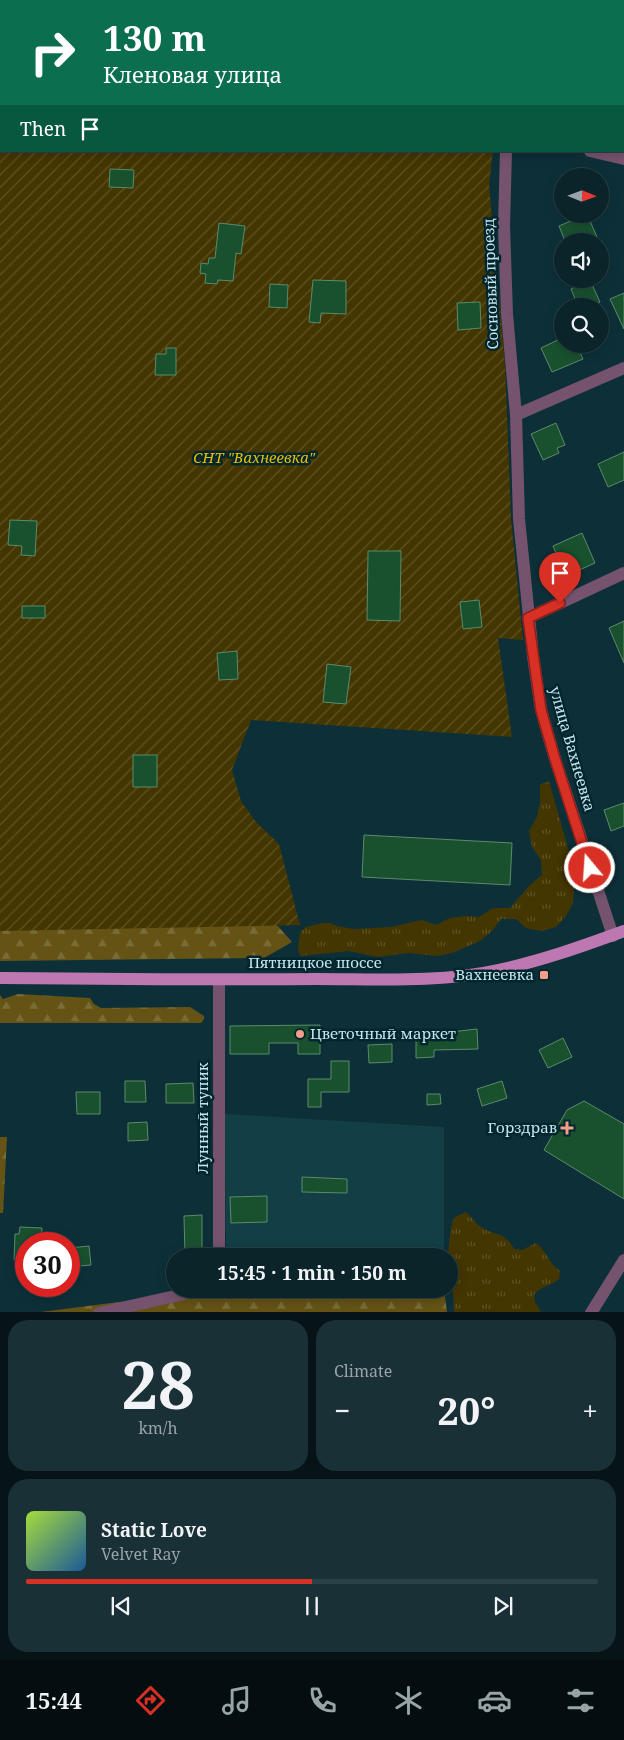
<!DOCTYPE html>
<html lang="en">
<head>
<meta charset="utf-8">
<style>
	:root { --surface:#0a242a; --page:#183036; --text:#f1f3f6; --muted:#99a4a8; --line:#2a4147; --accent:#d93025 }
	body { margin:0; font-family:"Noto Serif",serif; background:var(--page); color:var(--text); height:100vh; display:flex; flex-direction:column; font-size:19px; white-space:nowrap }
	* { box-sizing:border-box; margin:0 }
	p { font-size:16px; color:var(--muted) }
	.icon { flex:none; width:28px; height:28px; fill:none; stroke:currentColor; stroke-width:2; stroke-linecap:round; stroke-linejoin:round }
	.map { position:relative; height:1312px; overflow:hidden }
	.drawer { display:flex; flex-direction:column; gap:8px; padding:8px; background:#061417; flex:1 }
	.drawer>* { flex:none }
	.hud { position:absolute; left:0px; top:0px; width:625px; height:152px; box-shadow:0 2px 12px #0003,0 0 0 1px var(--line); background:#0b6e4f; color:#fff; overflow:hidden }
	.needle { width:32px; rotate:91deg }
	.tools { position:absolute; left:554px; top:168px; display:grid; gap:10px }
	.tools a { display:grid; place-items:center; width:55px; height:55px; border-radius:50%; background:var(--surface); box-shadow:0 2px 12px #0003,0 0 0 1px var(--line); font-size:25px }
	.speed { position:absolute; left:15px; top:1232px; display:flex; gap:10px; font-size:25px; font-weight:700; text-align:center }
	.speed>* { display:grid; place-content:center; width:65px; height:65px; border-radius:50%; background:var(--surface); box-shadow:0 2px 12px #0003,0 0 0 1px var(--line); line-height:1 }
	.speed .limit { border:8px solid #d22; background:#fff; color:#111 }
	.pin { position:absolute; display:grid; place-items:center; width:42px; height:42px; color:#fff; margin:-51px -21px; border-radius:50% 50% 50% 0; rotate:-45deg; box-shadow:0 0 5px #0007 }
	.pin .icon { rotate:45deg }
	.me { position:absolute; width:55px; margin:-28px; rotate:342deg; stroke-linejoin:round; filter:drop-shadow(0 0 4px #0008) }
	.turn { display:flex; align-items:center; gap:18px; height:105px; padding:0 20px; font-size:22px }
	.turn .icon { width:65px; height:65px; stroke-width:2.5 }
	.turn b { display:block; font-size:35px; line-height:42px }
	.then { display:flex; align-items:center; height:48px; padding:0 20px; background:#0003; gap:10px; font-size:19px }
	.big { font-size:38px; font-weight:700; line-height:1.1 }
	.drawer .tile { flex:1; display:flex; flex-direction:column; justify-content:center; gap:8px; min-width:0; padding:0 18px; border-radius:20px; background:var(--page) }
	.drawer .dial { align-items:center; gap:0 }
	.dial b { font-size:65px; line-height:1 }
	.song { display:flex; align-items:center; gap:15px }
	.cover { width:60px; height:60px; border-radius:8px; background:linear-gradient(135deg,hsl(80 70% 55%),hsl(210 70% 35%)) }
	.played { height:5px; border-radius:2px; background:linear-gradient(90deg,var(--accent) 50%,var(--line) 50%) }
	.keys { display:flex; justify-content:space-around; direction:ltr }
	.heat { display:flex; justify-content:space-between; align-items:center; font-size:28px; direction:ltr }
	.drawer .tiles { flex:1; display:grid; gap:8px; grid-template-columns:1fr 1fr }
	.tile:last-child { grid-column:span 2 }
	.trip { position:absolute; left:166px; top:1248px; width:292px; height:50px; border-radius:25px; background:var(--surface); box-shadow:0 2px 12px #0003,0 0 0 1px var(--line); font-weight:700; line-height:50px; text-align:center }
	.tab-bar { display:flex; height:80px; justify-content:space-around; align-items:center; background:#040e11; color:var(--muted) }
	.tab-bar .icon { width:35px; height:35px }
	.tab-bar .current { color:var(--accent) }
	.tab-bar b { font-size:22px; color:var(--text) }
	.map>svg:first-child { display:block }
	.built { fill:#123e46 }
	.grass { fill:url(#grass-tufts) }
	.forest { fill:url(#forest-firs) }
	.garden { fill:url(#garden-furrows) }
	.building { fill:#19512f; stroke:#5c8a6a }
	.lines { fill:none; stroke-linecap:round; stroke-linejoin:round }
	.minor { stroke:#75536e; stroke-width:12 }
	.primary { stroke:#be78b1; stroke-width:12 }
	.route-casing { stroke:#8d1f18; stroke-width:12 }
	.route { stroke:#d93025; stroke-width:9 }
	.poi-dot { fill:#f49e8a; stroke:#02262e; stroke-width:2 }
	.labels { text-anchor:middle; stroke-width:5; stroke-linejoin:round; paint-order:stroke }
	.street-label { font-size:15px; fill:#c5e4ec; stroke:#02262e }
	.park-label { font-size:15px; font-style:italic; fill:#e5bd02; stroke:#02262e }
	.poi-label { font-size:15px; fill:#c5e4ec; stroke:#02262e; text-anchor:end }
</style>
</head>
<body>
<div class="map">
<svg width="624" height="1313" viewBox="0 0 624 1313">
	<defs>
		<pattern id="grass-tufts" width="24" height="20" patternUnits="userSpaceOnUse" patternTransform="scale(1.25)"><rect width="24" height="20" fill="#443600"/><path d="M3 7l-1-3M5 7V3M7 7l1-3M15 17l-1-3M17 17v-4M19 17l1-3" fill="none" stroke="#5e5325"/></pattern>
		<pattern id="forest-firs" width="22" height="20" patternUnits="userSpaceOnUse" patternTransform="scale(1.25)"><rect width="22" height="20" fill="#645315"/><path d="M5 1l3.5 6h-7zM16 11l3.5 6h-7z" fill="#796c37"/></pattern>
		<pattern id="garden-furrows" width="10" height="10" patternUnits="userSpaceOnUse" patternTransform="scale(1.25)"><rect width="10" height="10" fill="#443600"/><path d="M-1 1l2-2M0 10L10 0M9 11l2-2" fill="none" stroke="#5e5325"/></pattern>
	</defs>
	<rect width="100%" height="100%" fill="#0d3038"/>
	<path class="built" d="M225,1114L444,1127V1256H226Z"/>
	<path class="grass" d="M549,781L575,873L573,903L566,916L556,927L541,931L526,928L516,919H501L492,931L480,941L452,953L437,956L408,953L378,957L349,951L300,956L298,948L300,932L306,927L322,923H330L337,926L353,929L391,927L422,920L436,925L450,918L465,916L479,917L493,908H510L530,885L542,875L541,860L532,847L529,831L537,817L540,802V785Z
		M466,1212C472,1217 475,1223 481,1227C495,1236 506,1232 514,1249L522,1250L536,1243C547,1251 548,1263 560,1271L559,1279C550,1287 541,1285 534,1295L535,1302L541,1312H454C454,1293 450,1275 450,1256H448C448,1251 451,1223 453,1220C455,1216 462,1214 466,1212Z"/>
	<path class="forest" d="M0,922L276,924L292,942L264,958L0,961Z
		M18,994L90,998L94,1004L101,1008L190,1007L204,1016V1019L201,1023H0V995L3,999Z
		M0,1137H7L3,1213H0Z
		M221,1289H444L447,1312L33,1313Z"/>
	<path class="garden" d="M0,0L380,1H1V151H493L489,185L505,365L511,519L523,640L498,638L512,737L251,720L232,770L241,801L256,822L279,844L300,925L0,931Z"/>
	<path class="building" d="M110,169L134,170L133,188L109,187Z
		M587,214L597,237L587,241H565L559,226Z
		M219,223L245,226L241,254L236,253L233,281L218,280L217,284L205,283L206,274L200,273L201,263L208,264L209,258H215Z
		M313,280L346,281V314L321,313L320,323L309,322Z
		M590,280L600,302L591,306H578L571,289Z
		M270,284L288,285L287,308L269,307Z
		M624,293V329L610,299Z
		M480,302L481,328L458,330L457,303Z
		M562,338V344H576L583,359L552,372L541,348Z
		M166,348H176V375H155L156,354H166Z
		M556,423L565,445L557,448L559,453L543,460L531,434Z
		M624,452V480L608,487L598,464Z
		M10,520L37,521L35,556L21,555L22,546L8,545Z
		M582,533L595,563L566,576L553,546Z
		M368,551H401L400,621L367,620Z
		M479,600L482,627L463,629L460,602Z
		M22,606H45V618H22Z
		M624,621V663L609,628Z
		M237,651L238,679L219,680L217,653Z
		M327,664L351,667L346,704L323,702Z
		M133,755H157V787H133Z
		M624,803V826L611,831L604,810Z
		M364,835L512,843L510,885L362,877Z
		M320,1025V1054H298V1043H269V1054H230V1026Z
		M477,1029L478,1049L434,1050V1057L416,1058V1036Z
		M563,1038L572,1057L548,1068L539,1050Z
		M392,1044V1062L369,1063L368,1045Z
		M331,1061H349V1092H321V1107H308V1079H331Z
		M125,1081H145L146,1102H125Z
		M502,1081L507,1098L482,1106L477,1089Z
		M193,1083L194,1103H166V1084Z
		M76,1092H100V1114H77Z
		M427,1094H440L441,1104L427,1105Z
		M584,1101L624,1124V1199L544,1150L567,1110Z
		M147,1122L148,1140L128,1141V1123Z
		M302,1177L347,1179V1193L302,1192Z
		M267,1196V1222L231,1223L230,1197Z
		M202,1215V1256H185L184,1216Z
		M20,1227L42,1228L41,1244H26V1261L14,1260L15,1234H19Z
		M89,1246L91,1265L69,1267V1248Z"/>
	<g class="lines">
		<path class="minor" d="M506,151L504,226L507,314L516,415L519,519L533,656L541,710L555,759L613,936
			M590,151L624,159
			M516,415L624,368
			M528,618L624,573
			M219,1256V980
			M99,1313L206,1289
			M591,1313L624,1260"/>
		<path class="primary" d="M0,978C106,979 211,980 317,979C376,979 440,983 498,970C541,961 583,946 624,931"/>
	</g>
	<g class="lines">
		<defs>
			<path id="route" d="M560,603L528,618L541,710L555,759L590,868"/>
		</defs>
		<use href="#route" class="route-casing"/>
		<use href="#route" class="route"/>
	</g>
	<g class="poi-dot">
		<rect x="539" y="970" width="10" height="10" rx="2.5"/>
		<circle cx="300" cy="1034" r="5"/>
		<path d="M564.5 1120.5h5v5h5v5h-5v5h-5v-5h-5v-5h5z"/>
	</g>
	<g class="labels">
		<g class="street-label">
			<text transform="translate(491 284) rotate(-92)" y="5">Сосновый проезд</text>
			<text transform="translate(572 749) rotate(74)" y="5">улица Вахнеевка</text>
			<text x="315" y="968">Пятницкое шоссе</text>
			<text transform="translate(203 1118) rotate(-90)" y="5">Лунный тупик</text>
		</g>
		<g class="park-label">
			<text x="254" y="463">СНТ "Вахнеевка"</text>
		</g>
		<g class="poi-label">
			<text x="534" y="980">Вахнеевка</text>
			<text x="310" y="1039" text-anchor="start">Цветочный маркет</text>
			<text x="557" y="1133">Горздрав</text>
		</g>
	</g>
</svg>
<div class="tools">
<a><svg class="needle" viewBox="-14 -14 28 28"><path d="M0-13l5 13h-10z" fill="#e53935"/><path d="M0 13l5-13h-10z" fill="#99a4a8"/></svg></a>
<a><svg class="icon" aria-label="sound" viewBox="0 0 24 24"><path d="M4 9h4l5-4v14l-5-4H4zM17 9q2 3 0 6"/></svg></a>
<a><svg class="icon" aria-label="search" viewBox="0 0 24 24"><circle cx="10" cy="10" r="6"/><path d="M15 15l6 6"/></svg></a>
</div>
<div class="speed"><div class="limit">30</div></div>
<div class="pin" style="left:560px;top:603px;background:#d93025"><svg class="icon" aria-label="arrive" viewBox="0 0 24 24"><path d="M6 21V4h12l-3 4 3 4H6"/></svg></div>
<svg class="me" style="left:590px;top:868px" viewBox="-20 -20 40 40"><circle r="17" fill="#d93025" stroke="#fff" stroke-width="3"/><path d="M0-11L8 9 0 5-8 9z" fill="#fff"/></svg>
<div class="trip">15:45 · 1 min · 150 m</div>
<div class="hud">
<div class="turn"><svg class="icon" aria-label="right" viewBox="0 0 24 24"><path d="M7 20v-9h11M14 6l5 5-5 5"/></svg><div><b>130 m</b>Кленовая улица</div></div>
<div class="then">Then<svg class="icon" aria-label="arrive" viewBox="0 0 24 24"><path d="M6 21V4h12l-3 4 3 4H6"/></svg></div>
</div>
</div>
<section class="drawer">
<div class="tiles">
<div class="tile dial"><b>28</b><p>km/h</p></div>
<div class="tile"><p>Climate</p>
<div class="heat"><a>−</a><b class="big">20°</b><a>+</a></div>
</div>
<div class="tile">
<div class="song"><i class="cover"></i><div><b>Static Love</b><p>Velvet Ray</p></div></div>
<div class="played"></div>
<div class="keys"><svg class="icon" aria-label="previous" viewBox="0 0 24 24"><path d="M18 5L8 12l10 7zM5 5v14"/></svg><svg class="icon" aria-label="pause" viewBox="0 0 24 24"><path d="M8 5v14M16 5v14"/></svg><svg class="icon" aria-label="next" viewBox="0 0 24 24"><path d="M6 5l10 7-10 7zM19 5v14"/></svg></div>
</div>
</div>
</section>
<nav class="tab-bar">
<b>15:44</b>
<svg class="icon current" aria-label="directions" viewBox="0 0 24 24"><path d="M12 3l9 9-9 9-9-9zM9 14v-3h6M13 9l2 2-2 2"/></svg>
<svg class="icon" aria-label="music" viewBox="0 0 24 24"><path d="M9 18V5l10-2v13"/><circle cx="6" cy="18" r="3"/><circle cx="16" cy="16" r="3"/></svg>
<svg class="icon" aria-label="phone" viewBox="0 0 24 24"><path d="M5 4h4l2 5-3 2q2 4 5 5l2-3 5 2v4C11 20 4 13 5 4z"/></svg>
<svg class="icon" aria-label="climate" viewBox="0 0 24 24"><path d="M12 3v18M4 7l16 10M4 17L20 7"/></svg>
<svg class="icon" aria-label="car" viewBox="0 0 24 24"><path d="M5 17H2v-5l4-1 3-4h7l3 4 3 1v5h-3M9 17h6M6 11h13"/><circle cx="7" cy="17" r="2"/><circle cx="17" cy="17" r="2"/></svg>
<svg class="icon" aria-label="filters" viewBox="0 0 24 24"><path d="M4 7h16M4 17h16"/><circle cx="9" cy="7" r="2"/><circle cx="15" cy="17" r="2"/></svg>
</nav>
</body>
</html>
